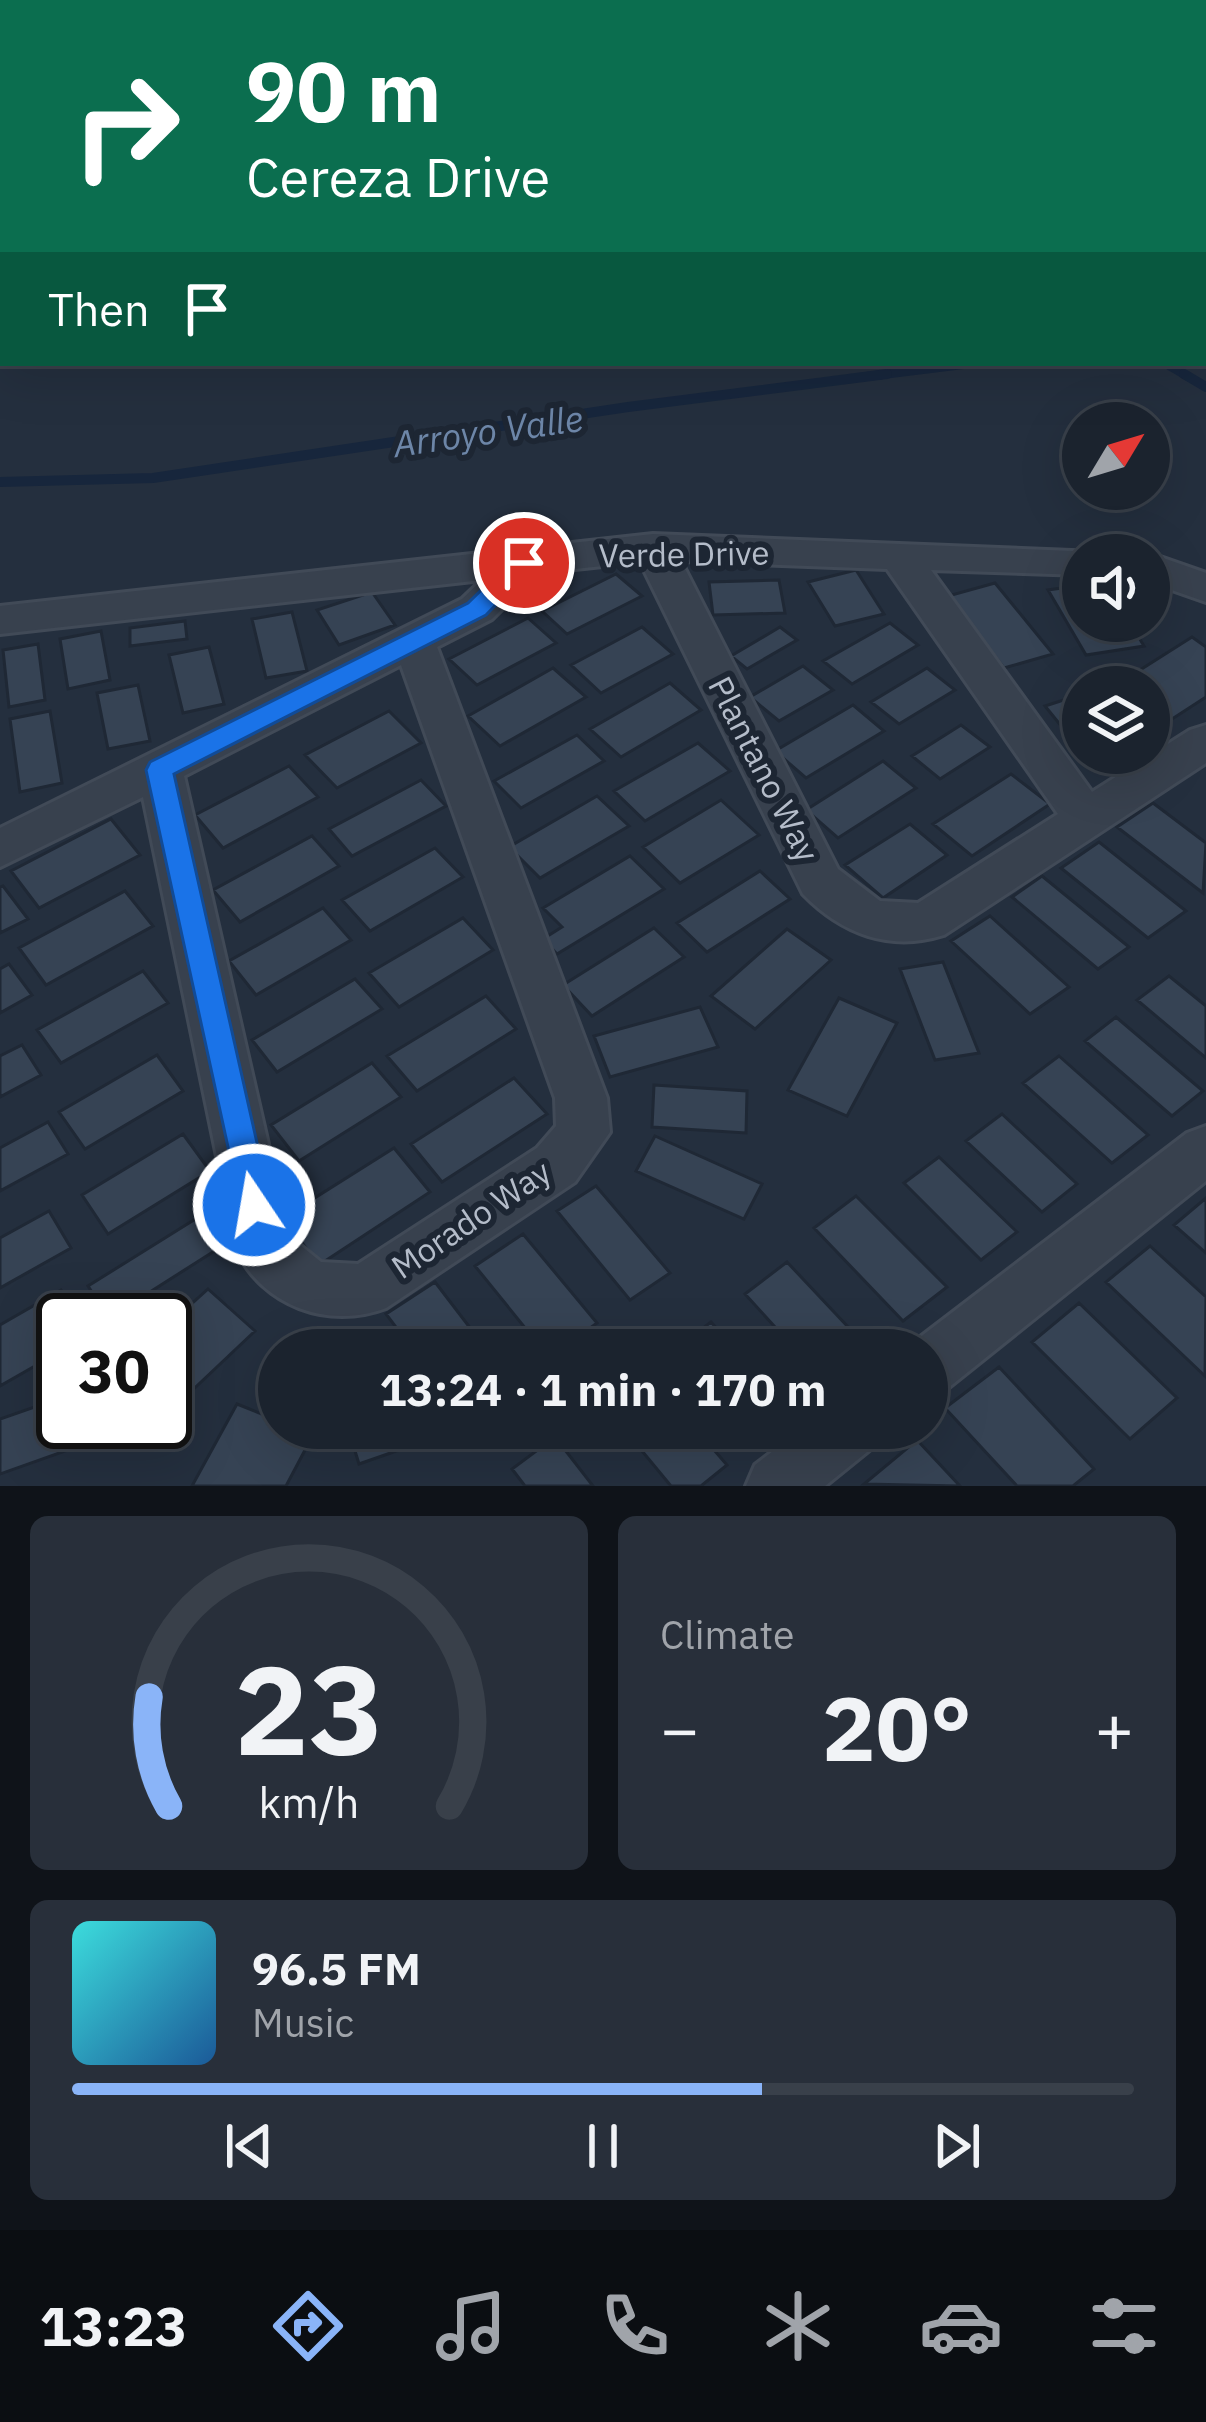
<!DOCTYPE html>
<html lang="en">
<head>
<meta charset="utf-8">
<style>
	:root { --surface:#1b232e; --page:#282f3a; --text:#f1f3f6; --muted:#a0a4aa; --line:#39404a; --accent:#8ab4f8 }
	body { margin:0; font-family:"IBM Plex Sans",sans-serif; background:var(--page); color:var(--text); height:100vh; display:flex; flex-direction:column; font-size:45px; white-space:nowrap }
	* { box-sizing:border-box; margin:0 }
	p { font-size:39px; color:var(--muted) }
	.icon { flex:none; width:66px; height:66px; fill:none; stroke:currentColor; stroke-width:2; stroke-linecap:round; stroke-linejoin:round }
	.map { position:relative; height:1486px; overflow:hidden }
	.details { display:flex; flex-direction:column; gap:30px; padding:30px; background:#0f1319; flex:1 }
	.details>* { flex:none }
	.guide { position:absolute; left:0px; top:0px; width:1206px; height:366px; box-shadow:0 12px 48px #0002,0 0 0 3px var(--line); background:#0b6e4f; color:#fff; overflow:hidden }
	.needle { width:78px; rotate:52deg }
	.controls { position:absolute; left:1062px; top:402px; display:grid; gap:24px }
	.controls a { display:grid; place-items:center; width:108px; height:108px; border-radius:50%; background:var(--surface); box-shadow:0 12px 48px #0002,0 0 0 3px var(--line); font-size:60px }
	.speed { position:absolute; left:36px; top:1293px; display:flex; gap:24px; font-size:60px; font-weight:700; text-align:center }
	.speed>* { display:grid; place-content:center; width:156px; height:156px; border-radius:50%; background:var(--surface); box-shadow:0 12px 48px #0002,0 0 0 3px var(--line); line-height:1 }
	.speed .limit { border:6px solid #111; border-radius:18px; background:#fff; color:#111 }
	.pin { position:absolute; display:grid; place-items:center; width:102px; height:102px; color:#fff; margin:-51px; border:6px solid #fff; border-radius:50%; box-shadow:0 3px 12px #0007 }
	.me { position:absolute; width:132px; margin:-66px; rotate:348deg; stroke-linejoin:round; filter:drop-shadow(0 0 9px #0008) }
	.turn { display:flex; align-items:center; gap:42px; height:252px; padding:0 48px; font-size:54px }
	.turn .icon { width:156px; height:156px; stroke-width:2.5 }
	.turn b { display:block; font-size:84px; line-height:102px }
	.then { display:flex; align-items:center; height:114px; padding:0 48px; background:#0003; gap:24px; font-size:45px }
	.big { font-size:90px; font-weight:700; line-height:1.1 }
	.details .widget { flex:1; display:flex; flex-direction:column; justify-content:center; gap:18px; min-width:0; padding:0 42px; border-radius:18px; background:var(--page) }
	.details .dial { align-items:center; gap:0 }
	.dial svg { height:312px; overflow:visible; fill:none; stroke:var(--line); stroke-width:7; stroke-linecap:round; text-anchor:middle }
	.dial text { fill:var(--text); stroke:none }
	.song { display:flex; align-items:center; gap:36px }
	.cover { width:144px; height:144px; border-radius:18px; background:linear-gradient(135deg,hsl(180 70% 55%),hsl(210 70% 35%)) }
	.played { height:12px; border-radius:6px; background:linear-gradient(90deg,var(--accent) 65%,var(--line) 65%) }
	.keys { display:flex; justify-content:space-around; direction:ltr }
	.heat { display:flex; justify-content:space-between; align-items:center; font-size:66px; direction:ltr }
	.details .tiles { flex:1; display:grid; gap:30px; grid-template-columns:1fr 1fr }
	.widget:last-child { grid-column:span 2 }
	.trip { position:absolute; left:258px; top:1329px; width:690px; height:120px; border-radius:60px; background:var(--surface); box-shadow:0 12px 48px #0002,0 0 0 3px var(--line); font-weight:700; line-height:120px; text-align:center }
	.tab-bar { display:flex; height:192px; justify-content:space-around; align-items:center; background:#0b0e12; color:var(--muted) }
	.tab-bar .icon { width:84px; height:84px }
	.tab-bar .selected { color:var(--accent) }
	.tab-bar b { font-size:54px; color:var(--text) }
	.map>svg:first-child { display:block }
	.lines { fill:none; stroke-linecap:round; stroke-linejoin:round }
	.stream-far1 { stroke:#17263c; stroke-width:9 }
	.stream { stroke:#17263c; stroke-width:10 }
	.building { fill:#364354; stroke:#1f2835; stroke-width:3 }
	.minor-casing { stroke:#414a57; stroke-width:6 }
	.minor { fill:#38414e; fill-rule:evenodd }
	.route { fill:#1a73e8; stroke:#114b97; stroke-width:3 }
	.labels { text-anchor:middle; stroke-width:12; stroke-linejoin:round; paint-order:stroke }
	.street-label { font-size:33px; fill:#b4bcc9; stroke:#1d2633 }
	.water-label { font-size:36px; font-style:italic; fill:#6d86a8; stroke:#1d2633 }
</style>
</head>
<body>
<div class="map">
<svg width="1206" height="1486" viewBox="0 0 1206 1486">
	<rect width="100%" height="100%" fill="#242f3e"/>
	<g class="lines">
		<path class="stream-far1" d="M1165,363L1189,377
			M863,377L975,363"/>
		<path class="stream" d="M1184,374L1206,387
			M0,482L153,478L628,407L887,374"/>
	</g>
	<path class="building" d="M413,0H535L541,3H420Z
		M856,570L884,614L835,626L808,582Z
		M616,574L642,596L567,634L542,611Z
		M779,580L785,613L713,615L709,582Z
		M995,583L1053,654L1004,668L948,596Z
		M1083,585V621H1129L1144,646L1086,655L1048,590Z
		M372,592L395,625L339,645L317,610Z
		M292,612L307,671L266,678L252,619Z
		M528,618L556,643L477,685L449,659Z
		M185,621L187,639L130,646V628Z
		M890,623L918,645L852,684L823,661Z
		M642,627L673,654L601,693L571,665Z
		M780,627L797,640L747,669L731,656Z
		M101,631L110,680L68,689L60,639Z
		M1192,637L1206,647V697L1169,721L1149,706V687L1118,684Z
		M38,644L45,700L9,707L3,650Z
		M209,647L224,704L183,713L169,655Z
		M803,666L833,690L779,721L750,697Z
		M553,668L586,697L500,746L468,716Z
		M927,668L955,690L899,724L871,702Z
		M670,683L701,710L621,757L590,729Z
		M138,685L150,741L108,749L97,693Z
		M1082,694L1083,696V753L1045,706Z
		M853,705L884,731L806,778L775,751Z
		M50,711L62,783L20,792L10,719Z
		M389,711L421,743L337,788L305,755Z
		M961,725L990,747L940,779L912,756Z
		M577,735L604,761L521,808L494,781Z
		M698,743L730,771L645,821L614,791Z
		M883,761L916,788L838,838L806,810Z
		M289,766L318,797L223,848L195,815Z
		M1011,774L1050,804L972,856L933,824Z
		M421,780L446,806L352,856L329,829Z
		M597,796L629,826L540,878L509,847Z
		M721,800L759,835L680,883L643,847Z
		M1153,803L1206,843L1203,893L1117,827Z
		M111,819L140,855L39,908L11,871Z
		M910,824L947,855L883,898L845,865Z
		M312,836L339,866L240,922L213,890Z
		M1099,842L1186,911L1148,938L1061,868Z
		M435,848L463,877L370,931L342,900Z
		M630,856L664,889L557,954L543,939L562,927L543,908Z
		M760,871L790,899L707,952L677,923Z
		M1042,876L1129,947L1098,969L1012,897Z
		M3,886L28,919L0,933V887Z
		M125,891L153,926L46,985L19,948Z
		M323,908L351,940L256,995L229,961Z
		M990,916L1069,987L1030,1014L951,941Z
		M463,918L493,950L399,1007L369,973Z
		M654,928L684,957L592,1016L563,985Z
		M787,929L831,960L755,1029L711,996Z
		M943,962L979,1053L935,1060L900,969Z
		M9,964L32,995L0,1013V969Z
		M143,971L168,1003L61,1063L37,1030Z
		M1169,976L1206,1006V1058L1137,1000Z
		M355,979L382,1009L277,1072L252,1040Z
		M486,996L516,1029L417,1091L387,1056Z
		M839,998L897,1023L847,1116L788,1090Z
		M700,1007L718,1047L610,1077L594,1036Z
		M1116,1017L1203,1091L1172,1116L1085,1041Z
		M22,1045L41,1075L0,1097V1056Z
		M157,1055L183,1091L85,1149L59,1112Z
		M1059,1056L1148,1135L1112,1163L1023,1083Z
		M372,1063L401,1097L299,1161L271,1125Z
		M514,1078L547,1114L442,1182L411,1144Z
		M654,1085L747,1091L746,1133L652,1127Z
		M1002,1114L1077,1184L1042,1212L966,1141Z
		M48,1122L68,1154L0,1191V1148Z
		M183,1134L210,1171L108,1234L82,1195Z
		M655,1136L762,1184L744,1219L636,1171Z
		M394,1148L430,1192L319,1265L283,1218Z
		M939,1157L1017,1232L981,1260L904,1183Z
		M596,1186L670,1273L630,1300L557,1211Z
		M856,1196L947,1287L903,1321L814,1228Z
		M1206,1198V1253L1174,1225Z
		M49,1211L71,1248L0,1288V1238Z
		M205,1213L227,1243L109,1318L88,1286Z
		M523,1234L597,1323L560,1350H543L475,1266Z
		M1150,1246L1206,1297L1205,1376L1106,1282Z
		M787,1262L865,1345L858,1350H796L745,1294Z
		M435,1282L487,1350H413L386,1314Z
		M208,1289L255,1331L165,1416V1328Z
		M61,1290L79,1320H63V1350L0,1386V1325Z
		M1079,1303L1177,1398L1130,1439L1032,1342Z
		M711,1322L736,1350L678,1347Z
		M365,1330L371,1350H325L324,1344Z
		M999,1367L1094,1469L1073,1486H1017L945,1408Z
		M63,1397V1422H92L96,1440L0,1474V1419Z
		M237,1404L279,1421V1428L313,1435L286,1486H192Z
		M348,1428H395L402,1449L359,1464Z
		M623,1428H695L727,1465L701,1486H671Z
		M555,1437L593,1486H525L512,1469Z
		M917,1440L960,1486L864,1484Z"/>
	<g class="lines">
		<defs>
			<path id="minor" d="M542,0H575L577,3H544Z
				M3,8V26L0,27V9Z
				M653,534L1097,552L1083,555V575L931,570L1092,792L1190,730L1206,725V763L944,935C890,952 842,934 803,894L640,562L538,573L492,619L437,647L607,1098L610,1132L575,1182L386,1308C329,1330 262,1306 236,1249L143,797L0,867V828L462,599L482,580L0,634V606ZM681,561L887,569L1058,814L918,903L880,901L838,869ZM401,665L555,1098L556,1126L537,1148L358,1264L321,1262L289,1236L184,776Z
				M1149,553L1206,573V602L1149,582V555H1143Z
				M1206,1126V1181L948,1388L927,1396V1350L906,1348L1187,1133Z
				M803,1428H881L872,1448L825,1486H746L755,1465Z"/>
		</defs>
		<use href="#minor" class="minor-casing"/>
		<use href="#minor" class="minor"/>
	</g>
	<path class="route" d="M524,555L536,563L486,615L174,774L271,1205L266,1216L254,1220L243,1216L146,770L150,762L468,603L515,557Z"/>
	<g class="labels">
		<g class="street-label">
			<text transform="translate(684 554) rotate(-1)" y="12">Verde Drive</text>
			<text transform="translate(764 769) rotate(63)" y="12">Plantano Way</text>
			<text transform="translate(471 1219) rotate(-34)" y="12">Morado Way</text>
		</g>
		<g class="water-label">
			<text transform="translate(488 431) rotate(-8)" y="13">Arroyo Valle</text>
		</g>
	</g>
</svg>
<div class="controls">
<a><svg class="needle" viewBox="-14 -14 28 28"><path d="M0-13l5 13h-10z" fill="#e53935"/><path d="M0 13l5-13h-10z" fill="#a0a4aa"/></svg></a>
<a><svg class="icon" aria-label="sound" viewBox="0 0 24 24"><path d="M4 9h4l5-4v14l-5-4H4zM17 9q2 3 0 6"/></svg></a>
<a><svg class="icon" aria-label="layers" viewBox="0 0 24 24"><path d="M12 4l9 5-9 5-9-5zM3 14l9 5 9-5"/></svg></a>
</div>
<div class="speed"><div class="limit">30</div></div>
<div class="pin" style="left:524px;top:563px;background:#d93025"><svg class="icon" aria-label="arrive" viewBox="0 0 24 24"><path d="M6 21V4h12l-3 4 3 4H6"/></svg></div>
<svg class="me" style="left:254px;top:1205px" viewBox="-20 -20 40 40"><circle r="17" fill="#1a73e8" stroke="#fff" stroke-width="3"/><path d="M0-11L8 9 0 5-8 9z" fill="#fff"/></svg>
<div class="trip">13:24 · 1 min · 170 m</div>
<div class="guide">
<div class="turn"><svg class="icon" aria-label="right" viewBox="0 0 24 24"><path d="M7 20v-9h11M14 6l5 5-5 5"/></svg><div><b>90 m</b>Cereza Drive</div></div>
<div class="then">Then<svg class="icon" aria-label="arrive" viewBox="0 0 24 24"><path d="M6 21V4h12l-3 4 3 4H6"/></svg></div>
</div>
</div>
<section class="details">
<div class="tiles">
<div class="widget dial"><svg viewBox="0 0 100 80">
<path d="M14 69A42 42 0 1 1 86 69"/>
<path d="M14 69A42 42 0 0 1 9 41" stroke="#8ab4f8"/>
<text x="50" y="56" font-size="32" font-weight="700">23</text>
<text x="50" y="72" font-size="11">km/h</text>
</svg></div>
<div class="widget"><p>Climate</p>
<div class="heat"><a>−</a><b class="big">20°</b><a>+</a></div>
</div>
<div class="widget">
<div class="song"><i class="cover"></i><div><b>96.5 FM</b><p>Music</p></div></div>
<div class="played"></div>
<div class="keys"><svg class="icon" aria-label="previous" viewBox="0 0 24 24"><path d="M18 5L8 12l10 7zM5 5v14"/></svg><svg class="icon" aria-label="pause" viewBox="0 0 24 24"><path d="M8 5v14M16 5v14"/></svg><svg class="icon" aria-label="next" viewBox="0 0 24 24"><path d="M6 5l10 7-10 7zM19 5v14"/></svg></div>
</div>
</div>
</section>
<nav class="tab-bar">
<b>13:23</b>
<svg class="icon selected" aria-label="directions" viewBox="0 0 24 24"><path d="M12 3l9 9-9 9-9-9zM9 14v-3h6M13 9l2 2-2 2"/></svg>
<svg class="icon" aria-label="music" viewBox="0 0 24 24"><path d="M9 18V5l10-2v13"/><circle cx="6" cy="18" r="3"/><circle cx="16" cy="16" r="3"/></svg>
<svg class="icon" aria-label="phone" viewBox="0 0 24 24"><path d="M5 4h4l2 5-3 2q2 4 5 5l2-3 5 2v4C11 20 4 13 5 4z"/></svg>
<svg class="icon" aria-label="climate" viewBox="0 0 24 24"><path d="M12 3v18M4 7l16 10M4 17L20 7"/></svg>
<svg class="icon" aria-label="car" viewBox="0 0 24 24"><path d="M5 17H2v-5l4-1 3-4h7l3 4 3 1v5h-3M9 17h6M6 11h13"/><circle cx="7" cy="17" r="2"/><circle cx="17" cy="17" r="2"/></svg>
<svg class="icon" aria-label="filters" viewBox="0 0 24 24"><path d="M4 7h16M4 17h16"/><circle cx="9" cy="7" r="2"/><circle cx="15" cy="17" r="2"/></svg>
</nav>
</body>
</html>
